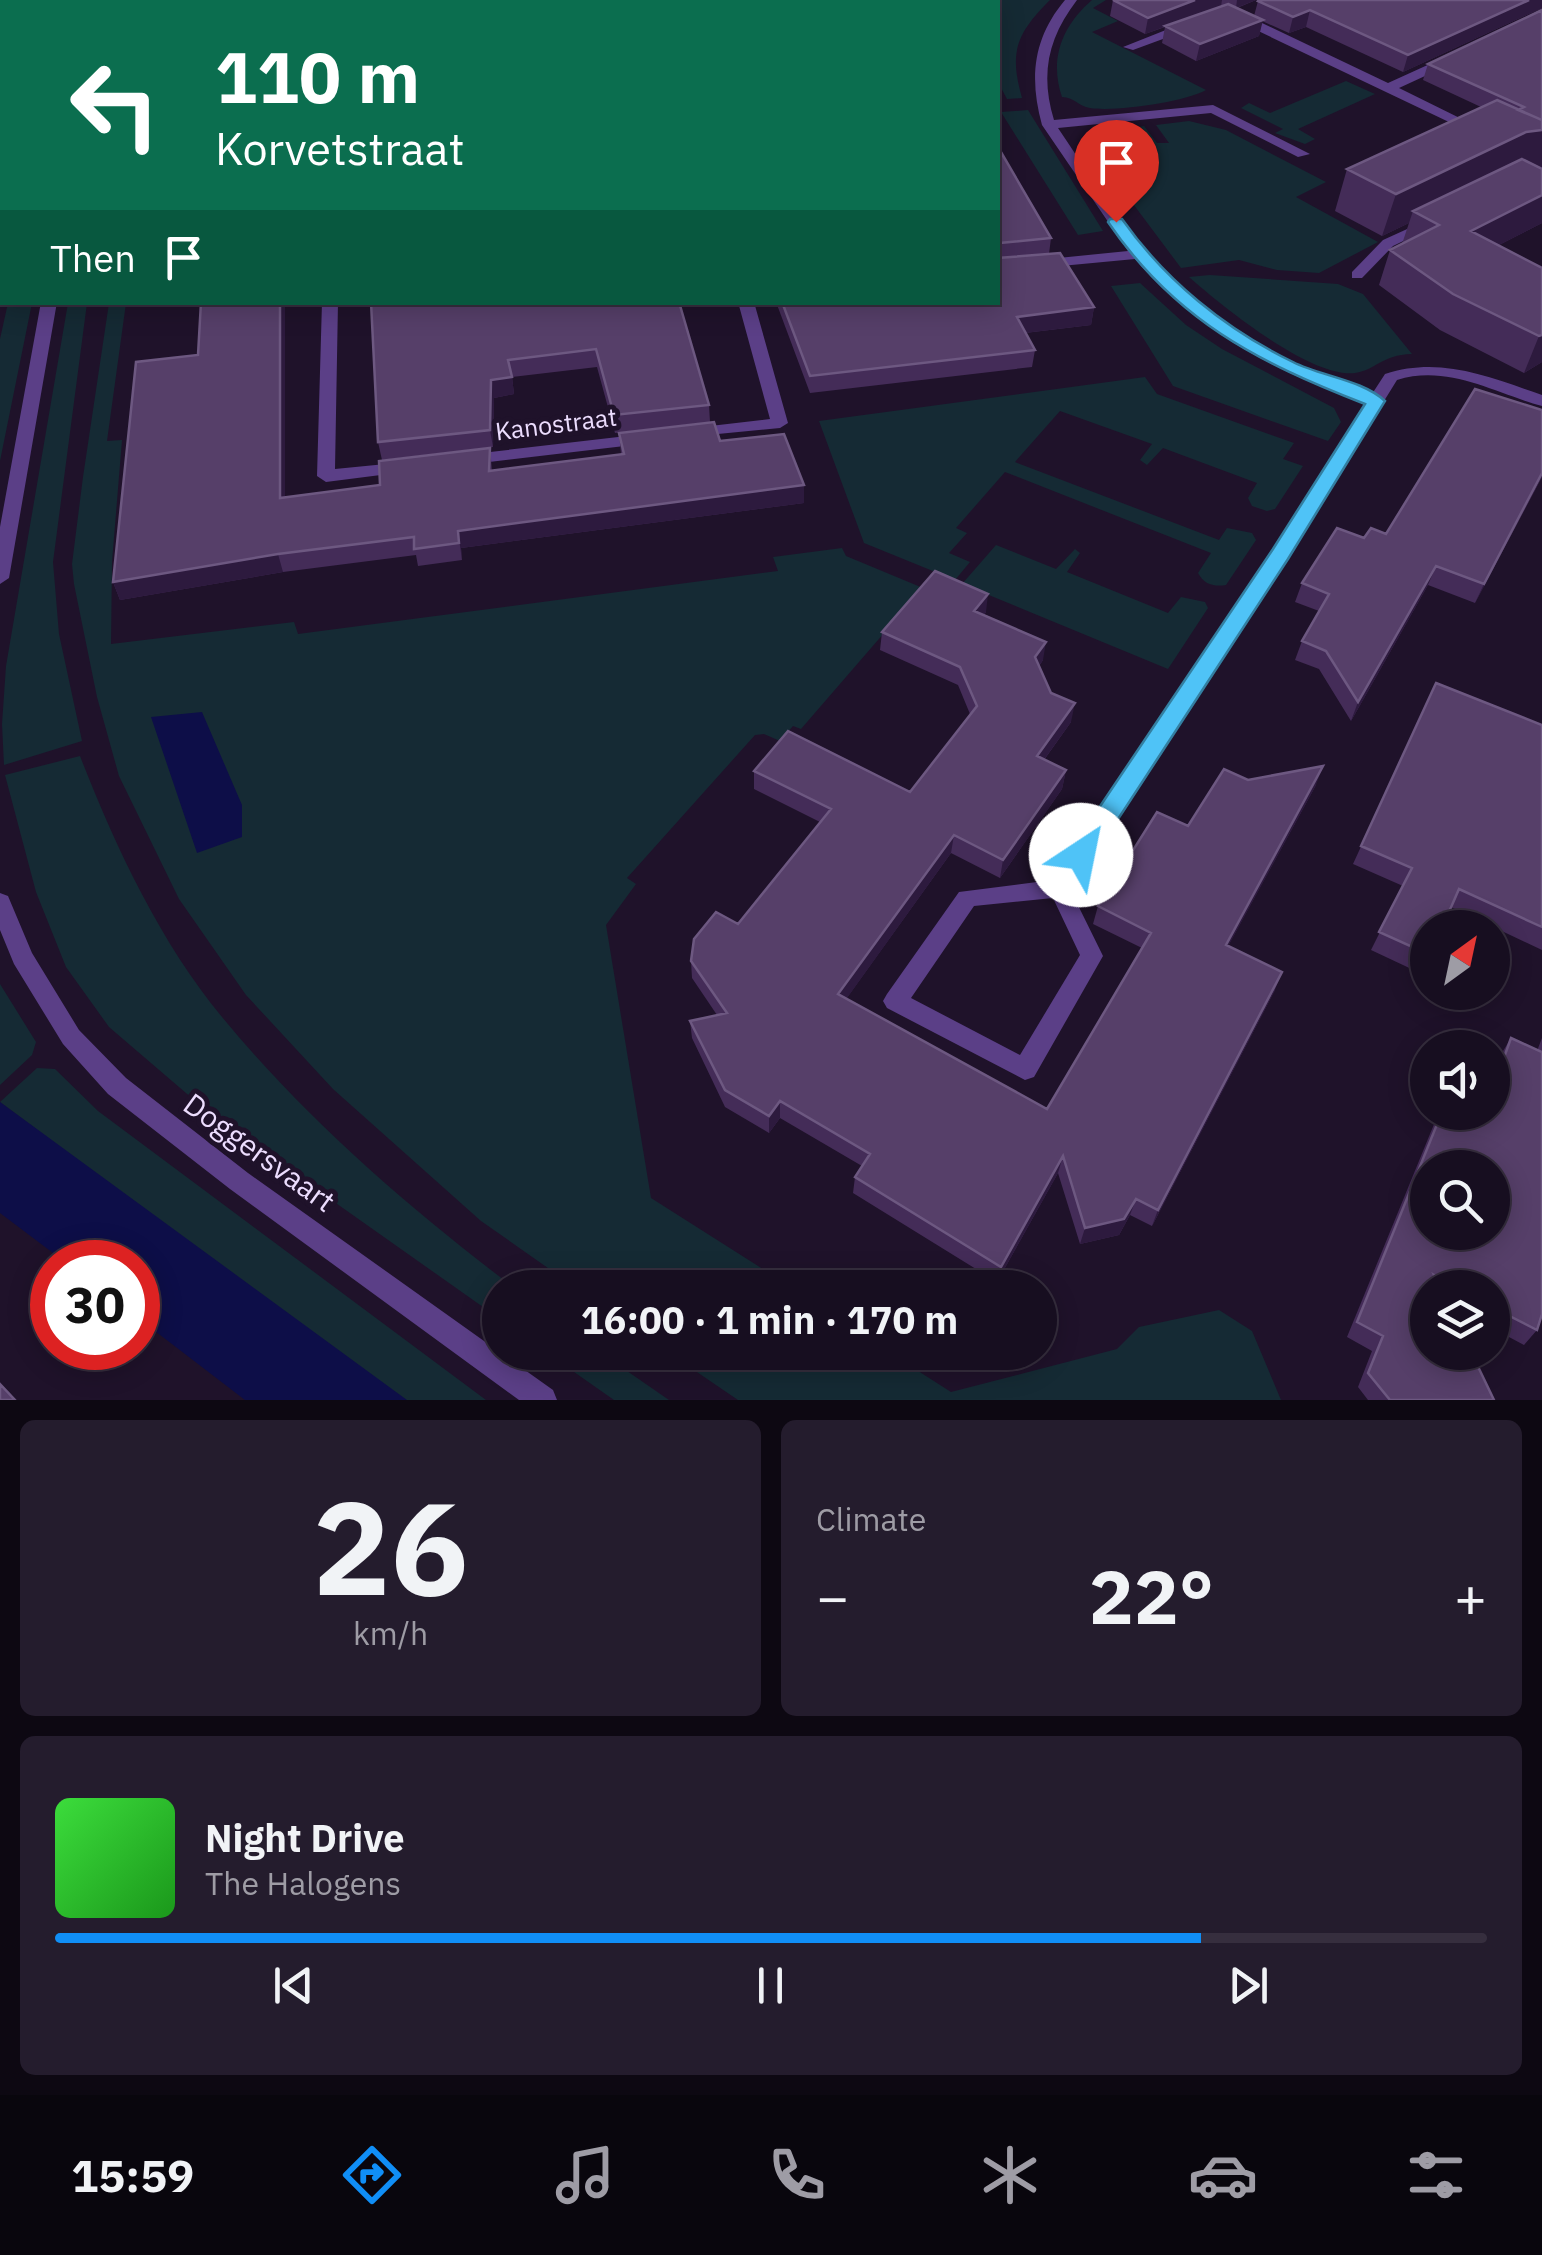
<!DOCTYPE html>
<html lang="en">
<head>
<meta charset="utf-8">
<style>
	:root { --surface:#170e20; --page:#241c2d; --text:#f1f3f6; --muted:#9e9ca5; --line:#362e3e; --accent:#108ef6 }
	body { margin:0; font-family:"IBM Plex Sans",sans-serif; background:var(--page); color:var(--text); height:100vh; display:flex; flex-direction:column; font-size:38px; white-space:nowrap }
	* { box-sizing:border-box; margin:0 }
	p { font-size:32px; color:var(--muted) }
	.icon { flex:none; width:55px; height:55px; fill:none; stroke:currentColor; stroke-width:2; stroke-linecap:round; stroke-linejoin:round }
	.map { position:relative; height:1400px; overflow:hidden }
	.side { display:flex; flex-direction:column; gap:20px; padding:20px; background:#0d0812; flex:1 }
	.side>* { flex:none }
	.guide { position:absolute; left:0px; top:0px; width:1000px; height:305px; box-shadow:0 5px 25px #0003,0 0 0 2px var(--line); background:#0b6e4f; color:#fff; overflow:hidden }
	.needle { width:65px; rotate:33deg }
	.buttons { position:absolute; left:1410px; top:910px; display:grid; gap:20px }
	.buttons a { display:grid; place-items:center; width:100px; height:100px; border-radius:50%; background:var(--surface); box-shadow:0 5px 25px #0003,0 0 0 2px var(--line); font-size:50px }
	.speed { position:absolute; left:30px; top:1240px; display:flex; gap:20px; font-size:50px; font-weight:700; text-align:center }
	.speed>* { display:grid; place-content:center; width:130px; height:130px; border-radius:50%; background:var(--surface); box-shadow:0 5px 25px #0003,0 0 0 2px var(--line); line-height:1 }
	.speed .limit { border:15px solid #d22; background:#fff; color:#111 }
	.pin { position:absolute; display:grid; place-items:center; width:85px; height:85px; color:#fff; margin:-102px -42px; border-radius:50% 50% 50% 0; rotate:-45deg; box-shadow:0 0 10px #0007 }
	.pin .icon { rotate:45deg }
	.me { position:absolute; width:110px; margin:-55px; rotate:34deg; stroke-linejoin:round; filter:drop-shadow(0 0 8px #0008) }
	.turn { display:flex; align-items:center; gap:35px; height:210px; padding:0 50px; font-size:45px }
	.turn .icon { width:130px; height:130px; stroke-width:2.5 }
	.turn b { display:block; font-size:70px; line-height:85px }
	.then { display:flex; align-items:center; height:95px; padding:0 50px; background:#0003; gap:20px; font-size:38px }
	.big { font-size:75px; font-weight:700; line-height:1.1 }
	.side .widget { flex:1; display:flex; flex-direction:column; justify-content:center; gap:15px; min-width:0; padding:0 35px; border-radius:15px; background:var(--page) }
	.side .dial { align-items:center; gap:0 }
	.dial b { font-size:130px; line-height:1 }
	.song { display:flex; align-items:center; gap:30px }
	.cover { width:120px; height:120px; border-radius:15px; background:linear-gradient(135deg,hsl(120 70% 55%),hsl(120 70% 35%)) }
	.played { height:10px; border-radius:5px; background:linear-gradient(90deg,var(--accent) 80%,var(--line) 80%) }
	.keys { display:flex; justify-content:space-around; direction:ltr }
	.heat { display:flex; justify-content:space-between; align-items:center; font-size:55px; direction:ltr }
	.side .tiles { flex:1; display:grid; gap:20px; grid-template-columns:1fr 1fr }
	.widget:last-child { grid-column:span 2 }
	.trip { position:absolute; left:482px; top:1270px; width:575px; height:100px; border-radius:50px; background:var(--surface); box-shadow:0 5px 25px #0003,0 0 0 2px var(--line); font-weight:700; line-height:100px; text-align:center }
	.tab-bar { display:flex; height:160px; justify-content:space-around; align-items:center; background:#09060d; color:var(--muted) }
	.tab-bar .icon { width:70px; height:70px }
	.tab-bar .active { color:var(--accent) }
	.tab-bar b { font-size:45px; color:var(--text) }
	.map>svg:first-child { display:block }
	.green { fill:#152a34 }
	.water { fill:#0d0e48 }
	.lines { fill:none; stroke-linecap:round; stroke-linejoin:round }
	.service { fill:#5b3f87; fill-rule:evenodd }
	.pedestrian { fill:#5b3f87; fill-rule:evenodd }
	.minor { fill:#5b3f87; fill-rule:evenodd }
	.tertiary { fill:#5b3f87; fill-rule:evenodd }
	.wall { fill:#442c58 }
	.shaded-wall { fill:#2d1a3e }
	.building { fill:#563f69; stroke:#6d5881; stroke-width:2.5; fill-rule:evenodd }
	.route { fill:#4fc3f7; stroke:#337fa1; stroke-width:2.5 }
	.labels { text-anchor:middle; stroke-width:10; stroke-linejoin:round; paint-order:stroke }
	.street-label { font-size:25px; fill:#ecddfe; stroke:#1f122a }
	.near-street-label { font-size:30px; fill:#ecddfe; stroke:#1f122a }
</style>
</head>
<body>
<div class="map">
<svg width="1542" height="1400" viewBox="0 0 1542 1400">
	<rect width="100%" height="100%" fill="#1f122a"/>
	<path class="green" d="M959,0H1050C1016,34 1009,52 1022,98L1007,99L998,82V2H954Z
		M1092,0H1106L1093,8L1118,21L1092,32L1206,90C1184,102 1116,112 1090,108C1078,106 1074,97 1062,97C1049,59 1062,26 1092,0Z
		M1346,81L1375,94L1298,129L1315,139L1305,144L1275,133L1283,129L1241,108L1249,103L1270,113Z
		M1028,110L1103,231L1078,235L1001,112Z
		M1189,121L1226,130L1326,182L1296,197L1378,242L1319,273L1277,270L1239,260L1181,268L1101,161L1094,145L1095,136L1144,126L1157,143H1169L1156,125Z
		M1210,275L1338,284L1363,294L1412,354C1381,355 1376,370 1355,373C1310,378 1222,306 1189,277Z
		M1140,283L1186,325L1222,349L1334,408L1341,422L1328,441L1173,386L1111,286Z
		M8,303H32L0,461V339Z
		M68,303H87L53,562L59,634L82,741L4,765L2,724L6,666Z
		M109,303H126L107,441L122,440L112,562L111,644L294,622L298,634L778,571L773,557L842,548L846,556L923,588L801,729L793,726L780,741L764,734L755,735L627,878L636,884L606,925L651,1198L791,1287H575L481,1221L333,1089L246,995L179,899L119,776L97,697L74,584L72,564L83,477Z
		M1145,377L1157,394L1294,443L1283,459L1303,466L1275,509L1267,511L1252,506L1248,498L1257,483L1163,448L1147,465L1140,460L1152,444L1060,411L1015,462L1219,540L1227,528L1252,533L1256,540L1226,585C1213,587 1204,584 1198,573L1211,553L1005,472L956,528L967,533L949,553L970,562L955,580L864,543L819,421Z
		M996,545L1056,569L1075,549L1080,553L1067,572L1168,613L1181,597L1205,602L1208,608L1168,669L962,584Z
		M80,756C115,846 160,942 222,1017C307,1120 408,1207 513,1287L500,1288V1319L214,1117L109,1027L66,967L36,892L5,775Z
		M0,984L36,1042L32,1055L0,1085Z
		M37,1068L55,1069L98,1111L486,1400H397L0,1102Z
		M1219,1310L1252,1331L1281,1400H738L669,1353H890L951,1392L1117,1349L1139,1327Z
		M547,1353H601L669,1400H614Z"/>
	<path class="water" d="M202,712L242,805V837L197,853L151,717Z
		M0,1102L407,1400H245L138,1318V1262H65L0,1213Z"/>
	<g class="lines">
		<path class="service" d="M0,186H2V194H0Z"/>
		<path class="pedestrian" d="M1233,13H1241L1388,83L1443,58H1451V64L1399,88L1484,130L1472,133L1233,19Z
			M1186,22L1192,26L1190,29L1133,50L1123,47Z
			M1427,220L1432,221V227L1393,246L1362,278H1352V272L1383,240Z"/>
		<path class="minor" d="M760,0H772L773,2H761Z
			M1065,0H1077C1048,38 1040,74 1054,120L1213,105L1310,154L1298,157L1211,113L1058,128C1092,178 1124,233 1167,277C1224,333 1297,369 1372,394L1385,374C1441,356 1489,377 1542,395V406C1494,393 1448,364 1397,380L1256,608L1070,889L1103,956L1034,1077L1025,1080L887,1008L883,1001L887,994L959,892L1052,880L1242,598L1366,403C1277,373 1197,331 1135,259L998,272V264L1128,251L1042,125C1029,78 1033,38 1065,0ZM1053,898L1080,955L1020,1055L911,998L974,906Z
			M322,302H338L335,469L406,462L412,463L415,467L412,471L326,482L317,476Z
			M738,302H754L788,423L780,428L687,437V429L693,428L770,419Z
			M644,434L650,435V443L464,465L455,460L464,455Z"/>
		<path class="tertiary" d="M97,0H109V2H97Z
			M41,302H57L9,578L0,584V527Z
			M0,893L8,896L32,953L79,1030L126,1078L248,1173L553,1390L557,1400H519L230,1189L108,1094L63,1044L14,964L0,930Z"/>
	</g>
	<path class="wall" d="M181,0H725L726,2H180Z
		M1113,0H1256L1237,8L1254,16L1258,1L1542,0V8L1403,72L1306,27L1289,33L1262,21L1259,36L1196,61L1162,43L1165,27L1145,34L1110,16Z
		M1542,10V223L1499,245L1542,268V362L1524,373L1440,330L1379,285L1390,250L1402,244L1409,223L1382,236L1335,211L1347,169L1481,107L1423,80L1428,64Z
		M998,147L1051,238L1049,254L1094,307L1091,325L1025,333L1035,350L1032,367L810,393L776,302H998Z
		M285,302V498L380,485L490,448L492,471L621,454L619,433L720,441L804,485V503L461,548L462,560L418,566L416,555L283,572L120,600L113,582L198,355Z
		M371,302H679L709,405L710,422L615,433L597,367L512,377L514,394L494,398L493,447L382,460L378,442Z
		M1542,410V477L1475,603L1428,585L1351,721L1319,669L1295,660L1302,641L1319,611L1295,602L1302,583L1364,538L1386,534Z
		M986,612L984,615L1043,660L1039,666L1051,693L1071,722L1044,760L1066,770L1062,789L1000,878L951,853L846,999L1047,1109L1142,948L1093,924L1098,906L1188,826L1248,780L1316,785L1228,946L1275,990L1152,1226L1130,1215L1119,1235L1080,1244L1058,1173L997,1282L853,1193L855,1177L862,1166L780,1118L769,1133L725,1107L692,1038L690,1021L717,1015L692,978L691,961L738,924L820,822L754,789V771L910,792L970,714L958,685L880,650L882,632Z
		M1436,683L1542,725V950L1451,907L1428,928V959L1420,973L1371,950L1403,886L1353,864Z
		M1511,1038L1537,1051L1542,1038V1314L1537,1330L1524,1345L1492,1328V1288H1428L1494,1400H1368L1358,1387L1372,1351L1347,1337L1439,1112H1492V1075L1500,1056Z"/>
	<path class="shaded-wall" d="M1195,0H1222L1221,6L1145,34L1148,18Z
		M1237,0H1256L1236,8Z
		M1529,0H1542V8L1403,72L1408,55Z
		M1310,10L1306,27L1289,33L1293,17Z
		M1263,20L1259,36L1196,61L1200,44Z
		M1542,130V169L1413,211L1409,223L1382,236L1396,194L1526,132Z
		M1542,195V223L1458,266L1471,231Z
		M280,302H285V516L280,498Z
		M1094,307L1091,325L1015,334L1017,317Z
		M1542,335V362L1524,373L1539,336Z
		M512,377L514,394L494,398L493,447L490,430L491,380Z
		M1542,473V477L1475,603L1484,584Z
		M804,485V503L461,548L462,560L458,531Z
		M278,554L283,572L120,600L113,582Z
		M1436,566L1428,585L1351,721L1358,702Z
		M988,594L986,612L972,630L974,611Z
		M1046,642L1043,660L1032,676L1035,657Z
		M1075,703L1071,722L1033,775L1037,756Z
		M1323,766L1316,785L1219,963L1226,945Z
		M1066,770L1062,789L1000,878L1003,860Z
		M954,835L951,853L837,1012L838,994Z
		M1282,972L1275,990L1152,1226L1158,1210Z
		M780,1101V1118L769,1133V1116Z
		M1063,1156L1058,1173L997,1282L1001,1267Z
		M1136,1199L1130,1215L1119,1235L1080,1244L1085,1228Z"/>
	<path class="building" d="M181,0H300L299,2H180Z
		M348,0H725L726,2H348Z
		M867,0H919L921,2H835Z
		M1113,0H1195L1148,18Z
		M1259,0H1529L1408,55L1310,10L1293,17L1258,1Z
		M1228,4L1263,20L1200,44L1165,26Z
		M1542,10V120L1518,110L1524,107L1428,64Z
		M1497,100L1542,120V130L1526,132L1396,194L1347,169Z
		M998,147L1051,238L1000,243L998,257Z
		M1522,159L1542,169V195L1471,231L1542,268V335L1539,336L1453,294L1390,250L1439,225L1413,211Z
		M1060,253L1094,307L1017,317L1035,350L810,376L782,302H998V258Z
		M201,302H280V498L380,485L379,461L490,448L489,471L624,454L619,433L714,422L720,441L784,434L804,485L458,531L459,543L414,549V537L278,554L113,582L136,362L198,355Z
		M371,302H679L709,405L614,415L596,349L508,360L512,377L491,380L490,430L378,442Z
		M1475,389L1542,410V473L1484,584L1436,566L1358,702L1326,651L1302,641L1329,594L1302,583L1337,528L1364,538L1371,528L1386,534Z
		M935,571L988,594L974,611L1046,642L1035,657L1051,693L1075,703L1037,756L1066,770L1003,860L954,835L838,994L1047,1109L1151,933L1098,906L1157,812L1188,826L1224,769L1248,780L1323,766L1226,945L1282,972L1158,1210L1136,1199L1124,1219L1085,1228L1063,1156L1001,1267L855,1177L870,1154L780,1101L769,1116L725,1090L690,1021L727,1013L691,961L694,939L716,912L738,924L831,809L754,771L788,731L910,792L977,706L960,667L882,632Z
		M1436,683L1542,725V927L1459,889L1442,928H1428V954L1379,932L1412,868L1361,846Z
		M1511,1038L1542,1052V1314L1537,1330L1492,1307V1288H1457L1434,1275L1440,1288H1428V1352H1471L1494,1400H1390L1368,1373L1383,1336L1357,1322L1442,1112H1492V1075L1497,1077ZM1428,1168H1492V1232H1428Z
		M0,1384L15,1400H0Z"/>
	<path class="route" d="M1110,219H1122C1165,280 1225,329 1293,362C1320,376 1363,380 1385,401L1288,559L1090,862H1072L1068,855L1072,848L1273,549L1365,404C1257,362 1175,320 1108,222Z"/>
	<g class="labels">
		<g class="street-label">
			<text transform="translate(556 424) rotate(-7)" y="9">Kanostraat</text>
		</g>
		<g class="near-street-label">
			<text transform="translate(259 1153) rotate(36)" y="10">Doggersvaart</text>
		</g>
	</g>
</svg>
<div class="buttons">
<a><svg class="needle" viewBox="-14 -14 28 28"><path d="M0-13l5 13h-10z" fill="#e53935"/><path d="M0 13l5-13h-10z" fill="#9e9ca5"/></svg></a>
<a><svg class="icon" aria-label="sound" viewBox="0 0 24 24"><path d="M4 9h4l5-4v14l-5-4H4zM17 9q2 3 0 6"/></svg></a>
<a><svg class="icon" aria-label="search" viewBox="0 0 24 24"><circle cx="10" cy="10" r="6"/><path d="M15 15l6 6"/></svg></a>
<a><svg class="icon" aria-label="layers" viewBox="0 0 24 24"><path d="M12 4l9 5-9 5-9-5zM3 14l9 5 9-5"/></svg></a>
</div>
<div class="speed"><div class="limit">30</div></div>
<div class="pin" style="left:1116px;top:222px;background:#d93025"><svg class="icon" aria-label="arrive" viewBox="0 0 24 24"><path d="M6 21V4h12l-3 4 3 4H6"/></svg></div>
<svg class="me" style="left:1081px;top:855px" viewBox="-20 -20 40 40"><circle r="19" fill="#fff"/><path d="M0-13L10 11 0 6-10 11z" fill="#4fc3f7"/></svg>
<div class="trip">16:00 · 1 min · 170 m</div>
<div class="guide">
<div class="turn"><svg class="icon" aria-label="left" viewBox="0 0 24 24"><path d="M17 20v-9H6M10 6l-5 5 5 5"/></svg><div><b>110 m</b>Korvetstraat</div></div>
<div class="then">Then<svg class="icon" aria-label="arrive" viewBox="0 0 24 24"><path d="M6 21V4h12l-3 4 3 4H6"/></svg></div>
</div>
</div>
<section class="side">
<div class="tiles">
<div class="widget dial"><b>26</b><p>km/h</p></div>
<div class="widget"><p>Climate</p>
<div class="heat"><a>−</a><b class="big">22°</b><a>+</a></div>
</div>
<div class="widget">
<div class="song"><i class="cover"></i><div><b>Night Drive</b><p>The Halogens</p></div></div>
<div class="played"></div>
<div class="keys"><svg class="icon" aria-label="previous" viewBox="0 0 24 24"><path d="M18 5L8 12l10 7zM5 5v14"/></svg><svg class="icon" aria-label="pause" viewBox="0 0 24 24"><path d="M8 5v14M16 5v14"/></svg><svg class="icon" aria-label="next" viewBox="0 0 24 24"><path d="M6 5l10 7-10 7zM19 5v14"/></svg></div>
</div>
</div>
</section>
<nav class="tab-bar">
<b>15:59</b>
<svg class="icon active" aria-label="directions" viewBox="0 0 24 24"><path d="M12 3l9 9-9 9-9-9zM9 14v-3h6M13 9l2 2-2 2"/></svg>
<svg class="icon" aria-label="music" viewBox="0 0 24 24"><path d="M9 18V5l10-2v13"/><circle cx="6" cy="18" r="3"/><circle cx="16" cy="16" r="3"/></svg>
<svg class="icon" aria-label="phone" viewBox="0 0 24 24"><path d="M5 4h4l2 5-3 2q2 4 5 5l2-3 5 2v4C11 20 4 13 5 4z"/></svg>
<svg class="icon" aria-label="climate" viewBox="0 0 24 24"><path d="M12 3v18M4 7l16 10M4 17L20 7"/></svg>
<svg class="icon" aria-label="car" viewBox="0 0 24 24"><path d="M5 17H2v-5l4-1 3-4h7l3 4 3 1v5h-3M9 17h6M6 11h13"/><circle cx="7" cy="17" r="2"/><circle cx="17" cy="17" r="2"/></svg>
<svg class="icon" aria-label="filters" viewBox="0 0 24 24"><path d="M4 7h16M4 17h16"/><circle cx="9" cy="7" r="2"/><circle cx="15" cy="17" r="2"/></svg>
</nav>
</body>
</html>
